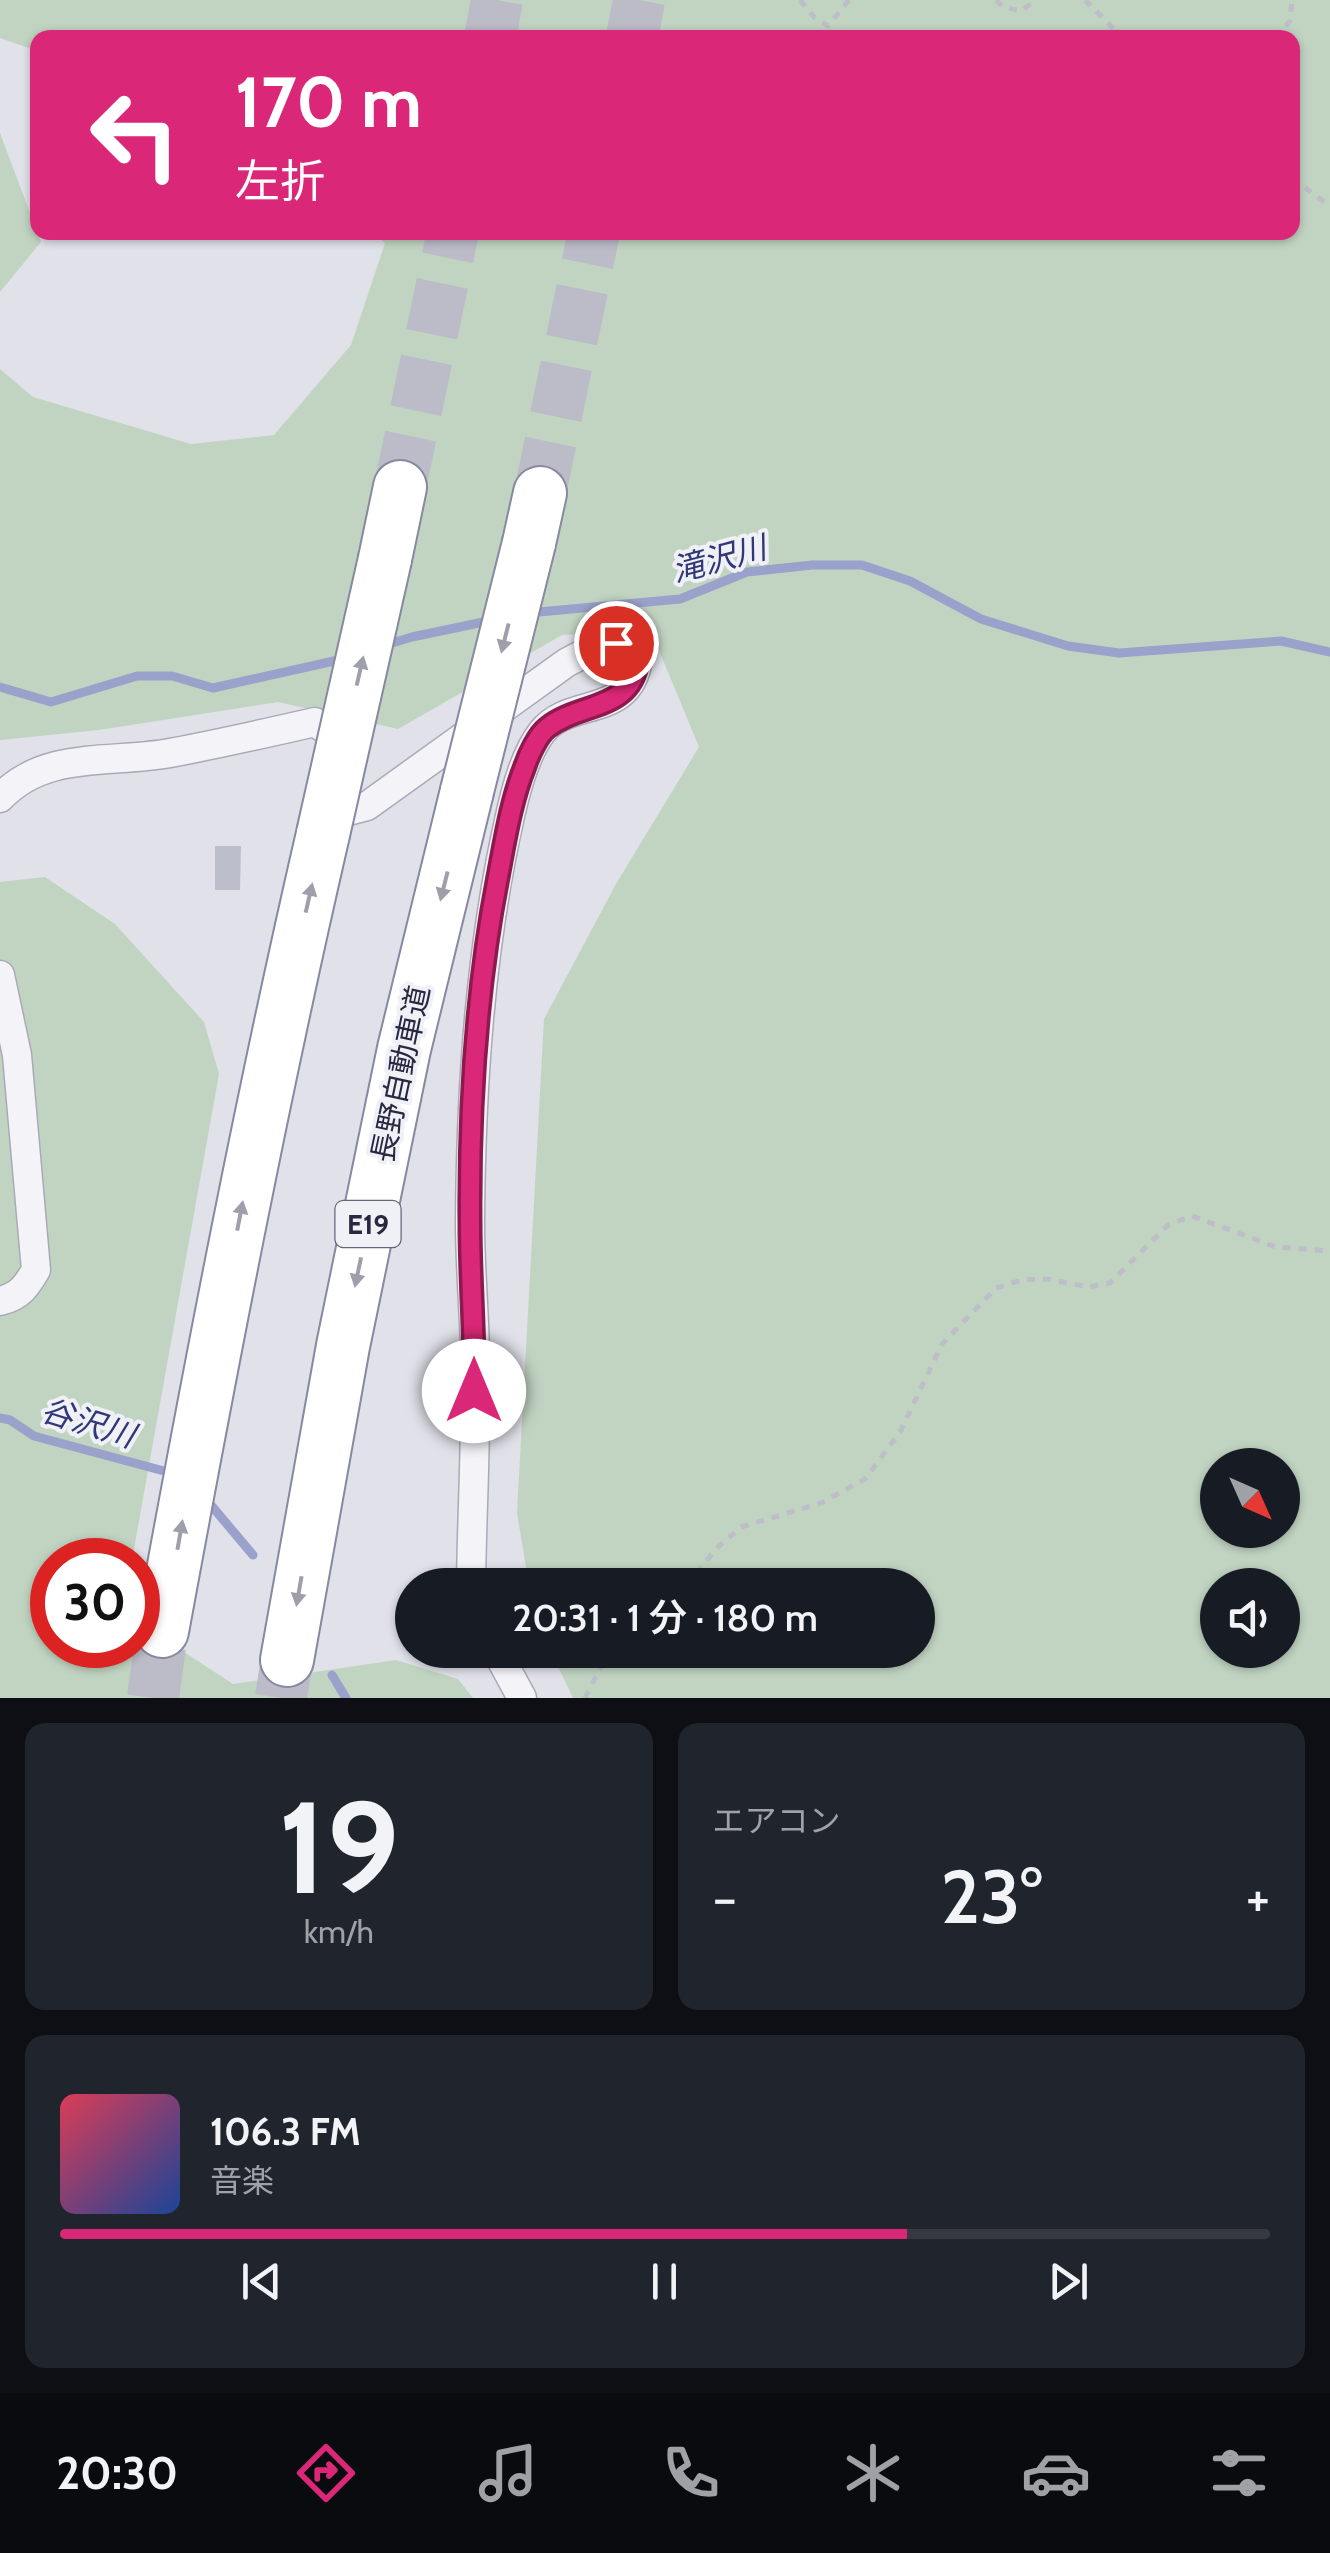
<!DOCTYPE html>
<html lang="ja">
<head>
<meta charset="utf-8">
<style>
	:root { --surface:#171b24; --page:#20242c; --text:#f1f3f6; --muted:#9ea1a6; --line:#363941; --accent:#db2777 }
	body { margin:0; font-family:Cabin,"Noto Sans JP",sans-serif; background:var(--page); color:var(--text); height:100vh; display:flex; flex-direction:column; font-size:38px; white-space:nowrap }
	* { box-sizing:border-box; margin:0 }
	p { font-size:32px; color:var(--muted) }
	.icon { flex:none; width:55px; height:55px; fill:none; stroke:currentColor; stroke-width:2; stroke-linecap:round; stroke-linejoin:round }
	.map { position:relative; height:1698px; overflow:hidden }
	.side { display:flex; flex-direction:column; gap:25px; padding:25px; background:#0d0f14; flex:1 }
	.side>* { flex:none }
	.banner { position:absolute; left:30px; top:30px; width:1270px; height:210px; border-radius:20px; box-shadow:0 2px 8px #0004; background:#db2777; color:#fff; overflow:hidden }
	.needle { width:65px; rotate:135deg }
	.tools { position:absolute; left:1200px; top:1448px; display:grid; gap:20px }
	.tools a { display:grid; place-items:center; width:100px; height:100px; border-radius:50%; background:var(--surface); box-shadow:0 2px 8px #0004; font-size:50px }
	.speed { position:absolute; left:30px; top:1538px; display:flex; gap:20px; font-size:50px; font-weight:700; text-align:center }
	.speed>* { display:grid; place-content:center; width:130px; height:130px; border-radius:50%; background:var(--surface); box-shadow:0 2px 8px #0004; line-height:1 }
	.speed .limit { border:15px solid #d22; background:#fff; color:#111 }
	.pin { position:absolute; display:grid; place-items:center; width:85px; height:85px; color:#fff; margin:-42px; border:5px solid #fff; border-radius:50%; box-shadow:0 2px 10px #0007 }
	.me { position:absolute; width:110px; margin:-55px; rotate:0deg; stroke-linejoin:round; filter:drop-shadow(0 0 8px #0008) }
	.turn { display:flex; align-items:center; gap:35px; height:210px; padding:0 40px; font-size:45px }
	.turn .icon { width:130px; height:130px; stroke-width:2.5 }
	.turn b { display:block; font-size:70px; line-height:85px }
	.big { font-size:75px; font-weight:600; line-height:1.1 }
	.side .card { flex:1; display:flex; flex-direction:column; justify-content:center; gap:15px; min-width:0; padding:0 35px; border-radius:20px; background:var(--page) }
	.side .dial { align-items:center; gap:0 }
	.dial b { font-size:130px; line-height:1 }
	.song { display:flex; align-items:center; gap:30px }
	.cover { width:120px; height:120px; border-radius:15px; background:linear-gradient(135deg,hsl(350 70% 55%),hsl(220 70% 35%)) }
	.played { height:10px; border-radius:5px; background:linear-gradient(90deg,var(--accent) 70%,var(--line) 70%) }
	.keys { display:flex; justify-content:space-around; direction:ltr }
	.heat { display:flex; justify-content:space-between; align-items:center; font-size:55px; direction:ltr }
	.side .tiles { flex:1; display:grid; gap:25px; grid-template-columns:1fr 1fr }
	.card:last-child { grid-column:span 2 }
	.trip { position:absolute; left:395px; top:1568px; width:540px; height:100px; border-radius:50px; background:var(--surface); box-shadow:0 2px 8px #0004; font-weight:600; line-height:100px; text-align:center }
	.tabs { display:flex; height:160px; justify-content:space-around; align-items:center; background:#090b0e; color:var(--muted) }
	.tabs .icon { width:70px; height:70px }
	.tabs .on { color:var(--accent) }
	.tabs b { font-size:45px; color:var(--text) }
	.map>svg:first-child { display:block }
	.green { fill:#c1d4c2; fill-rule:evenodd }
	.lines { fill:none; stroke-linecap:round; stroke-linejoin:round }
	.stream { stroke:#9aa1cb; stroke-width:9 }
	.building { fill:#bdbecc }
	.highway-tunnel { stroke:#bbbcc7; stroke-width:52; stroke-dasharray:52 26; stroke-linecap:butt }
	.street-casing { stroke:#a9aab7; stroke-width:31 }
	.highway-casing { stroke:#8788a1; stroke-width:56 }
	.path { stroke:#bebec8; stroke-width:5; stroke-dasharray:8 8; stroke-linecap:butt }
	.street { stroke:#f3f3f8; stroke-width:28 }
	.highway { stroke:#fff; stroke-width:52 }
	.highway-bridge-casing { stroke:#8788a1; stroke-width:56; stroke-linecap:butt }
	.highway-bridge { stroke:#fff; stroke-width:52 }
	.oneway { fill:#9e9faa }
	.route-casing { stroke:#8e194d; stroke-width:25 }
	.route { stroke:#db2777; stroke-width:18 }
	.labels { text-anchor:middle; stroke-width:8; stroke-linejoin:round; paint-order:stroke }
	.shield { fill:#f0f0f7; stroke:#646578; stroke-width:2.5 }
	.shield-label { font-size:28px; font-weight:bold; fill:#282941 }
	.street-label { font-size:30px; fill:#282941; stroke:#f0f0f7 }
	.water-label { font-size:32px; font-style:italic; fill:#313877; stroke:#f0f0f7 }
</style>
</head>
<body>
<div class="map">
<svg width="1330" height="1698" viewBox="0 0 1330 1698">
	<rect width="100%" height="100%" fill="#e0e1e9"/>
	<path class="green" d="M0,0H1330V1698H573L550,1650H918V1585H529L517,1513L544,1019L616,884L699,747L651,631L562,635L398,729L278,702L99,730L0,740V369L33,397L191,444L274,435L351,345L385,243L373,233L1292,232V38H38L37,51L0,38ZM1218,1465H1282V1530H1218ZM1218,1585H1282V1650H1218Z
		M0,133L41,242L0,292Z
		M45,877L115,924L204,1022L219,1074L132,1560H52V1645H138V1622L233,1684L396,1660L458,1679L473,1698H0V882Z"/>
	<g class="lines">
		<path class="stream" d="M528,613L680,599L747,572L812,565H862L910,581L981,619L1068,646L1119,653L1281,641L1330,652
			M382,646L412,637L493,620
			M0,687L51,702L137,676H172L213,688L343,659
			M0,1418L10,1420L34,1436L164,1471
			M210,1504L253,1555
			M332,1675L346,1698"/>
	</g>
	<path class="building" d="M215,846H241L240,890H215Z"/>
	<g class="lines">
		<path class="highway-tunnel" d="M490,38L497,0
			M632,38L639,0
			M400,487L453,232
			M540,493L594,232
			M153,1698L162,1631
			M281,1698L287,1660"/>
		<defs>
			<path id="street" d="M321,796L352,810L367,806L566,663C586,652 605,641 628,646L638,659C630,720 570,696 542,732C525,754 516,789 510,816C480,949 471,1086 470,1222C470,1265 474,1308 475,1351C477,1428 472,1507 471,1585
				M0,798C45,750 111,764 170,753C218,744 267,733 315,722L332,734L336,756
				M0,975L17,1055L36,1270C26,1287 20,1296 0,1301
				M496,1650L522,1698"/>
			<path id="highway" d="M529,543L540,493
				M385,559L400,487
				M162,1631C211,1364 262,1098 323,834
				M287,1660L343,1346L404,1049L467,791"/>
		</defs>
		<use href="#street" class="street-casing"/>
		<use href="#highway" class="highway-casing"/>
		<path class="path" d="M800,0L815,18L828,26L849,0
			M996,0L1003,7L1021,11L1036,0
			M1085,0L1123,38
			M1275,38L1290,21L1292,0
			M1292,178L1330,206
			M686,1585L718,1547L741,1527L821,1503L865,1479L900,1432L942,1344L996,1288L1022,1280L1047,1279L1089,1287L1110,1283L1168,1225L1192,1216L1276,1247L1330,1251
			M585,1698L605,1659L616,1650"/>
		<use href="#street" class="street"/>
		<use href="#highway" class="highway"/>
		<defs>
			<path id="highway-bridge" d="M467,791L529,543
				M323,834L385,559"/>
		</defs>
		<use href="#highway-bridge" class="highway-bridge-casing"/>
		<use href="#highway-bridge" class="highway-bridge"/>
	</g>
	<defs><path id="oneway-solid" d="M-6-.8H1V-3.2L6.5 0L1 3.2V.8H-6Z" transform="scale(2.5)"/></defs>
	<g class="oneway">
		<use href="#oneway-solid" transform="translate(505 638) rotate(104)"/>
		<use href="#oneway-solid" transform="translate(360 671) rotate(-77)"/>
		<use href="#oneway-solid" transform="translate(444 886) rotate(104)"/>
		<use href="#oneway-solid" transform="translate(309 898) rotate(-77)"/>
		<use href="#oneway-solid" transform="translate(240 1216) rotate(-79)"/>
		<use href="#oneway-solid" transform="translate(358 1272) rotate(102)"/>
		<use href="#oneway-solid" transform="translate(180 1535) rotate(-80)"/>
		<use href="#oneway-solid" transform="translate(299 1591) rotate(100)"/>
	</g>
	<g class="lines">
		<defs>
			<path id="route" d="M474,1391C475,1335 470,1280 470,1224C469,1109 476,990 498,877C505,840 511,801 525,766C529,754 538,735 547,728C581,701 631,712 638,660L628,646L616,643"/>
		</defs>
		<use href="#route" class="route-casing"/>
		<use href="#route" class="route"/>
	</g>
	<g class="labels">
		<rect class="shield" x="335.5" y="1201" width="65" height="46" rx="8"/>
		<g class="shield-label">
			<text x="368" y="1234">E19</text>
		</g>
		<g class="street-label">
			<text transform="translate(401 1074) rotate(-78)" y="10">長野自動車道</text>
		</g>
		<g class="water-label">
			<text transform="translate(719 559) rotate(-15)" y="11">滝沢川</text>
			<text transform="translate(88 1423) rotate(17)" y="11">谷沢川</text>
		</g>
	</g>
</svg>
<div class="tools">
<a><svg class="needle" viewBox="-14 -14 28 28"><path d="M0-13l5 13h-10z" fill="#e53935"/><path d="M0 13l5-13h-10z" fill="#9ea1a6"/></svg></a>
<a><svg class="icon" aria-label="sound" viewBox="0 0 24 24"><path d="M4 9h4l5-4v14l-5-4H4zM17 9q2 3 0 6"/></svg></a>
</div>
<div class="speed"><div class="limit">30</div></div>
<div class="pin" style="left:616px;top:643px;background:#d93025"><svg class="icon" aria-label="arrive" viewBox="0 0 24 24"><path d="M6 21V4h12l-3 4 3 4H6"/></svg></div>
<svg class="me" style="left:474px;top:1391px" viewBox="-20 -20 40 40"><circle r="19" fill="#fff"/><path d="M0-13L10 11 0 6-10 11z" fill="#db2777"/></svg>
<div class="trip">20:31 · 1 分 · 180 m</div>
<div class="banner">
<div class="turn"><svg class="icon" aria-label="left" viewBox="0 0 24 24"><path d="M17 20v-9H6M10 6l-5 5 5 5"/></svg><div><b>170 m</b>左折</div></div>
</div>
</div>
<section class="side">
<div class="tiles">
<div class="card dial"><b>19</b><p>km/h</p></div>
<div class="card"><p>エアコン</p>
<div class="heat"><a>−</a><b class="big">23°</b><a>+</a></div>
</div>
<div class="card">
<div class="song"><i class="cover"></i><div><b>106.3 FM</b><p>音楽</p></div></div>
<div class="played"></div>
<div class="keys"><svg class="icon" aria-label="previous" viewBox="0 0 24 24"><path d="M18 5L8 12l10 7zM5 5v14"/></svg><svg class="icon" aria-label="pause" viewBox="0 0 24 24"><path d="M8 5v14M16 5v14"/></svg><svg class="icon" aria-label="next" viewBox="0 0 24 24"><path d="M6 5l10 7-10 7zM19 5v14"/></svg></div>
</div>
</div>
</section>
<nav class="tabs">
<b>20:30</b>
<svg class="icon on" aria-label="directions" viewBox="0 0 24 24"><path d="M12 3l9 9-9 9-9-9zM9 14v-3h6M13 9l2 2-2 2"/></svg>
<svg class="icon" aria-label="music" viewBox="0 0 24 24"><path d="M9 18V5l10-2v13"/><circle cx="6" cy="18" r="3"/><circle cx="16" cy="16" r="3"/></svg>
<svg class="icon" aria-label="phone" viewBox="0 0 24 24"><path d="M5 4h4l2 5-3 2q2 4 5 5l2-3 5 2v4C11 20 4 13 5 4z"/></svg>
<svg class="icon" aria-label="climate" viewBox="0 0 24 24"><path d="M12 3v18M4 7l16 10M4 17L20 7"/></svg>
<svg class="icon" aria-label="car" viewBox="0 0 24 24"><path d="M5 17H2v-5l4-1 3-4h7l3 4 3 1v5h-3M9 17h6M6 11h13"/><circle cx="7" cy="17" r="2"/><circle cx="17" cy="17" r="2"/></svg>
<svg class="icon" aria-label="filters" viewBox="0 0 24 24"><path d="M4 7h16M4 17h16"/><circle cx="9" cy="7" r="2"/><circle cx="15" cy="17" r="2"/></svg>
</nav>
</body>
</html>
